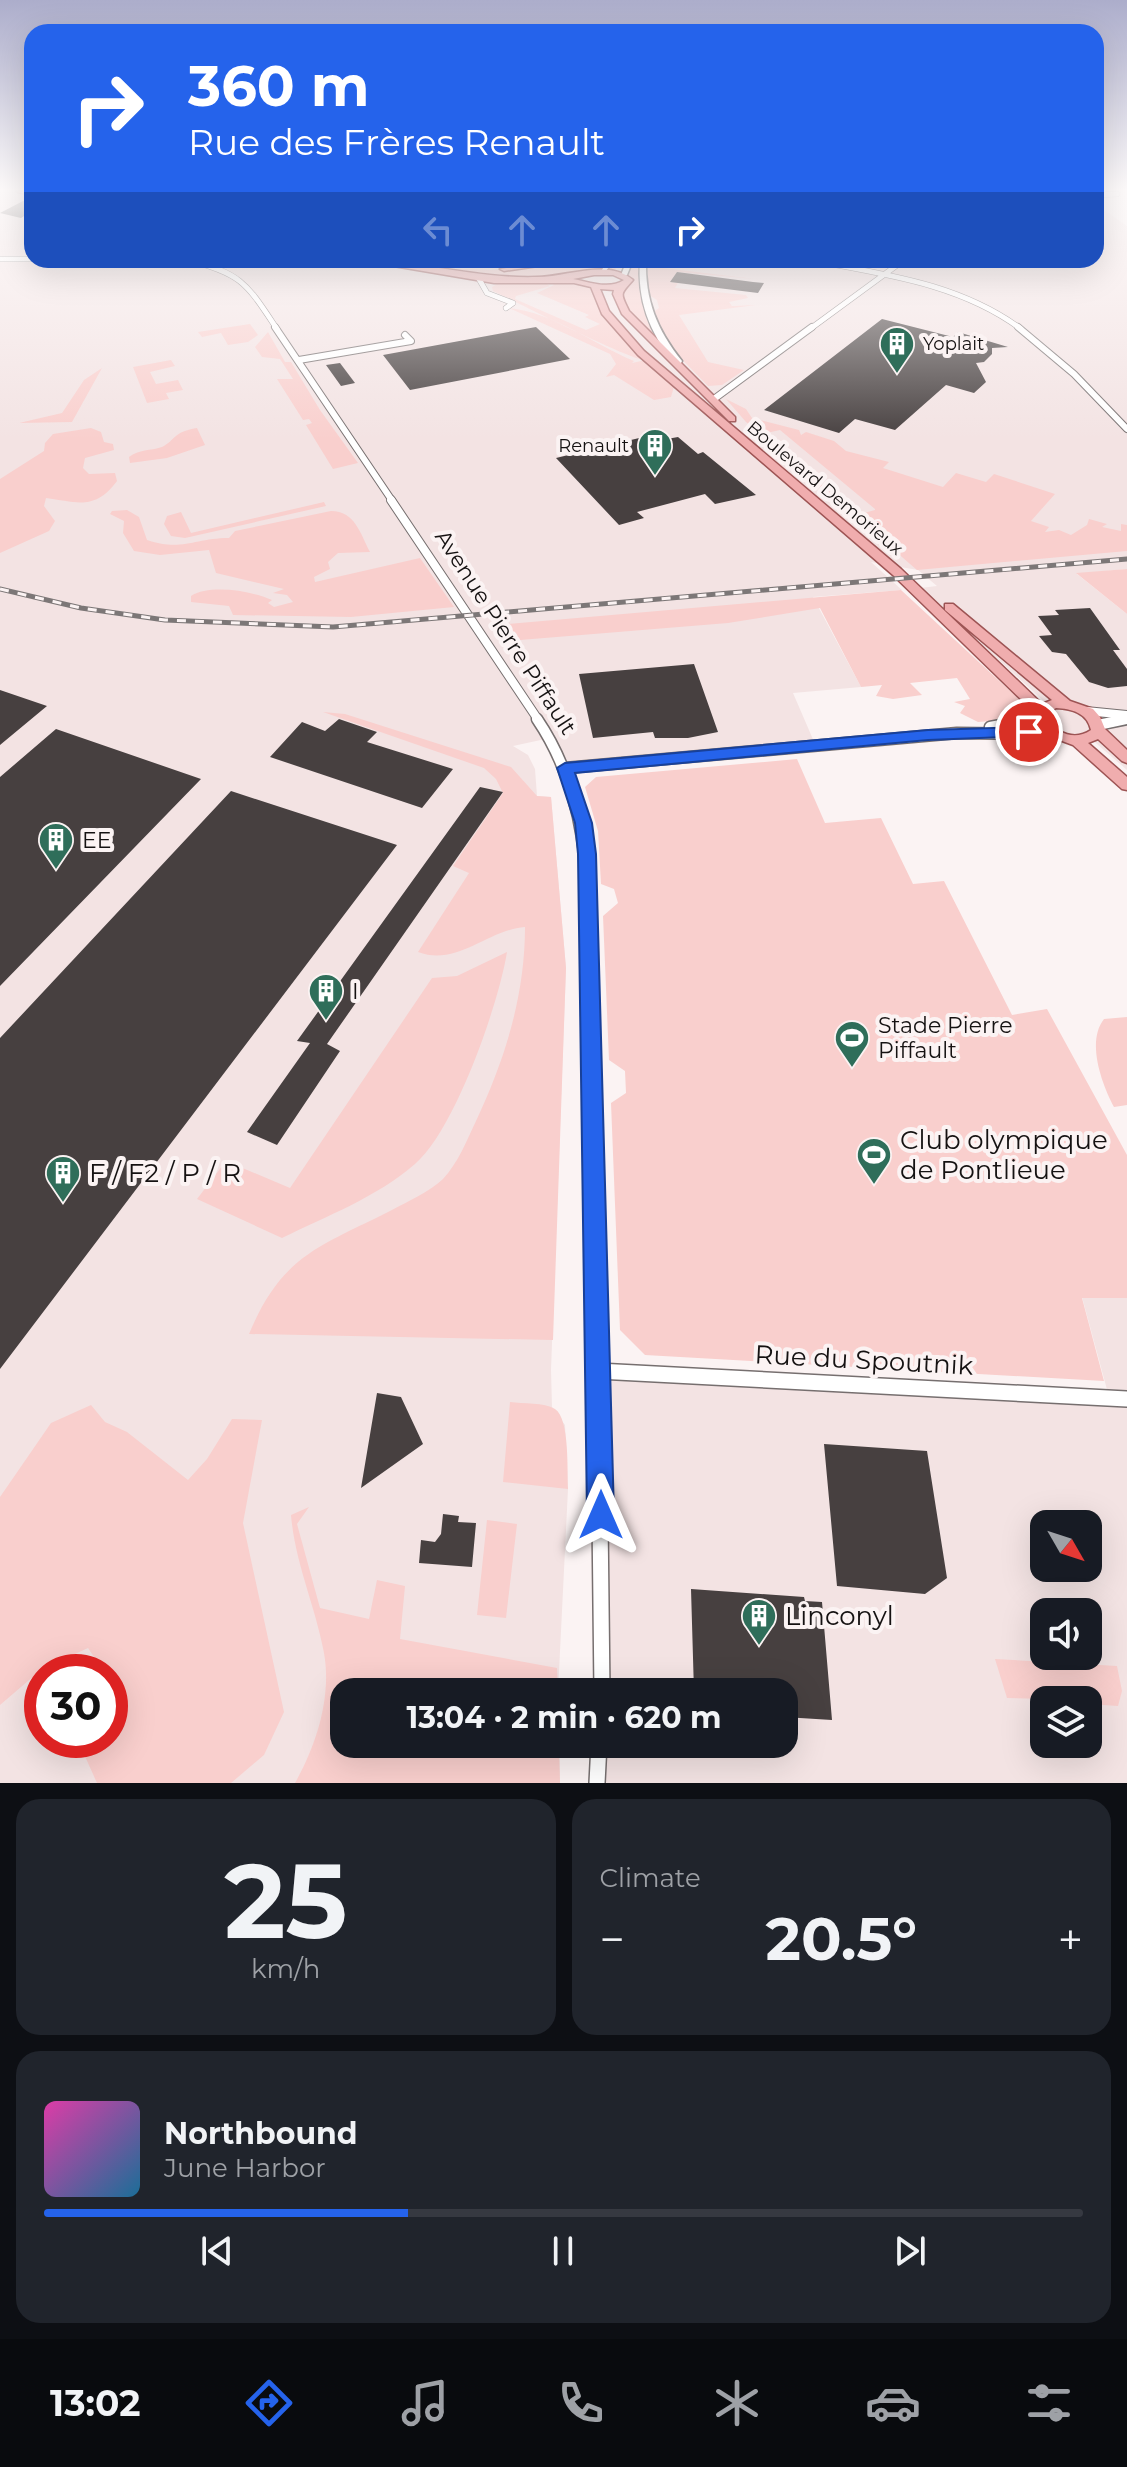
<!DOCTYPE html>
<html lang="en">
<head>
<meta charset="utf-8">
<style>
	:root { --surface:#171b24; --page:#20242c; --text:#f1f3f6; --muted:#9ea1a6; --line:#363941; --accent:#2563eb }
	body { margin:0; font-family:Montserrat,sans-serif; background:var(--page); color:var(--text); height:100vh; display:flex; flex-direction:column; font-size:30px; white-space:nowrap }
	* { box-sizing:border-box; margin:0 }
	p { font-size:26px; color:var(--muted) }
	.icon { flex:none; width:44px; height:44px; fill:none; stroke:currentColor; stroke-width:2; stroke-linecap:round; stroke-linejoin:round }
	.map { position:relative; height:1783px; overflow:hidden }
	.drawer { display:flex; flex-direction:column; gap:16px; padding:16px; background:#0d0f14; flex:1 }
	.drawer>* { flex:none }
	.banner { position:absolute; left:24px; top:24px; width:1080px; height:244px; border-radius:24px; box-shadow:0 8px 32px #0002; background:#2563eb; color:#fff; overflow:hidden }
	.needle { width:52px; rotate:129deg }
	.tools { position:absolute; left:1030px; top:1510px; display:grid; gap:16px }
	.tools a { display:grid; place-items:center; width:72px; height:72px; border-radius:16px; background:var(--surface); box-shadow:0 8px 32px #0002; font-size:40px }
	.speed { position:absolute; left:24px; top:1654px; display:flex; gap:16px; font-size:40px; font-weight:700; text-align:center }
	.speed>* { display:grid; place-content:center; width:104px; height:104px; border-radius:50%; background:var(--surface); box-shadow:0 8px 32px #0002; line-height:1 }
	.speed .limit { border:12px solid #d22; background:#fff; color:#111 }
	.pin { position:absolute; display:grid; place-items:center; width:68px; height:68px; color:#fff; margin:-34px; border:4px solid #fff; border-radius:50%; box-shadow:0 2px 8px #0007 }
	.me { position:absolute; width:88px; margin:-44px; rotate:0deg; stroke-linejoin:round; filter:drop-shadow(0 0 6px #0008) }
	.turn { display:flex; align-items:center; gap:28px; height:168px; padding:0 32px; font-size:36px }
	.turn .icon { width:104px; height:104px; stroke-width:2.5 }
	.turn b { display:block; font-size:56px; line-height:68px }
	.lanes { display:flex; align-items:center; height:76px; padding:0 32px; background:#0003; justify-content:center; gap:40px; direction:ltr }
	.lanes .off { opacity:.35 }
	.big { font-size:60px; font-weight:700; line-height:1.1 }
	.drawer .card { flex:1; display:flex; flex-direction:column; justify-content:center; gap:12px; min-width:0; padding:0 28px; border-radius:24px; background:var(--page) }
	.drawer .dial { align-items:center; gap:0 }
	.dial b { font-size:104px; line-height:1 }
	.song { display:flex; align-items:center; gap:24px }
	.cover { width:96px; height:96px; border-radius:12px; background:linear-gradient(135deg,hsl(320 70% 55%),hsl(200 70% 35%)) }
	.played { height:8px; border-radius:4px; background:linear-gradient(90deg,var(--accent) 35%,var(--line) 35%) }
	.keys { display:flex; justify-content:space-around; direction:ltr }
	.heat { display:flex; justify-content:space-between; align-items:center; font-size:44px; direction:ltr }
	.drawer .tiles { flex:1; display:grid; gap:16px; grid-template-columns:1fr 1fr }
	.card:last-child { grid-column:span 2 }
	.trip { position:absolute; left:330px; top:1678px; width:468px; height:80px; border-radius:24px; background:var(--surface); box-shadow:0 8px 32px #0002; font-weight:700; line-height:80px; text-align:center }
	.dock { display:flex; height:128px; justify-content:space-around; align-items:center; background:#090b0e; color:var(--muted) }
	.dock .icon { width:56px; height:56px }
	.dock .current { color:var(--accent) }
	.dock b { font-size:36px; color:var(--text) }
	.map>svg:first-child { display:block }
	.built { fill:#f3e3e3; fill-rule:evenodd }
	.green { fill:#f9cfcd; fill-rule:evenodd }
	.building { fill:#474040 }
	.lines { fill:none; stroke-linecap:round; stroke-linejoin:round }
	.street-far5-casing { stroke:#766f6f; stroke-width:6 }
	.street-far4-casing { stroke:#766f6f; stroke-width:8 }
	.street-far3-casing { stroke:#766f6f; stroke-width:10 }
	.street-far2-casing { stroke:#766f6f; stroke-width:13 }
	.street-far1-casing { stroke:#766f6f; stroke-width:15 }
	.street-casing { stroke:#766f6f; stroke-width:18 }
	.secondary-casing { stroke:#766f6f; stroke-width:3 }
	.primary-casing { stroke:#9d5454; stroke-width:3 }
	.street-far5 { stroke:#fff; stroke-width:5 }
	.street-far4 { stroke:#fff; stroke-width:6 }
	.street-far3 { stroke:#fff; stroke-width:8 }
	.street-far2 { stroke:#fff; stroke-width:10 }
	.street-far1 { stroke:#fff; stroke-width:12 }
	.street { stroke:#fff; stroke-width:15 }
	.secondary { fill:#fff; fill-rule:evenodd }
	.primary { fill:#f0adae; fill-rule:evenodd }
	.rail-casing { stroke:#7c7777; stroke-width:5 }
	.rail { stroke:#fbf3f3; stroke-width:3; stroke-dasharray:9; stroke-linecap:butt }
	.route { fill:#2563eb; stroke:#184099; stroke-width:2 }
	.labels { text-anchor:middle; stroke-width:8; stroke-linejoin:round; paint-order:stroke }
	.far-poi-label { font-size:18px; fill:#151212; stroke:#fbf3f3; text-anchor:start }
	.far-street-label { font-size:18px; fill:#151212; stroke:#fbf3f3 }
	.street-label { font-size:22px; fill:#151212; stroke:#fbf3f3 }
	.poi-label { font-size:22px; fill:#151212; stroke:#fbf3f3; text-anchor:start }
	.near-poi-label { font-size:26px; fill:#151212; stroke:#fbf3f3; text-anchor:start }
	.near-street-label { font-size:26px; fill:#151212; stroke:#fbf3f3 }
</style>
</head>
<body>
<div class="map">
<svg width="1127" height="1783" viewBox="0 0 1127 1783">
	<rect width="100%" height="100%" fill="#fbf3f3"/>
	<path class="built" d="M0,191H32V260H1096V204L1127,226V569L1077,574L1127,614V770L1090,738L1076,740L1042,725L1048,705L920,588L937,586L918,570L871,562L902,590L813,597L861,687L793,693L815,744L565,768L550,738L513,746L528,755L535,769L537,796L551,797L566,968L551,1370L552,1407L565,1425L568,1489L558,1692H344V1744H559L560,1783H0ZM42,1672H110V1740H42Z
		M1082,1297L1127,1298V1783H597L599,1744H784V1692H602L598,1371L1109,1397ZM1044,1524H1088V1568H1044ZM1044,1612H1088V1656H1044ZM1044,1700H1088V1744H1044Z"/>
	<path class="green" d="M574,260H623L613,272L513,279L434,268L491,270Z
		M630,260H643L644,301L668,350L625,312L619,287L625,285L624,275Z
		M647,260H655V267L755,279L677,272L670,282L678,283L675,288L746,295L748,298L729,302L732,306L756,305L679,315L708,362L744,370L722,385L708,386L669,346L652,313L659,308L657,300L649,295Z
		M574,281L595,287L605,312L675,383L671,397L654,400L614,375L606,377L616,364L610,354L509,308C555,313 593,344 634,361L632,363L646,360C631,361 517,302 493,291L492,287L499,283ZM545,283H552L554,285L537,293L589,315L585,317L600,324L586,330L515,299L516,296L550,286Z
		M250,324L258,335L248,342L228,345L221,333L202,337L198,332Z
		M268,332L285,362H291L320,410L358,463L333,469L306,425L312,423L309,419L303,420L277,379H293L280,359L262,357L255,347Z
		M171,360L175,366L150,372L156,384L178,380L183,390L166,393L169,399L147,403L133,367Z
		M102,368L72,422L19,423L62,413L84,380Z
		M726,399L746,409L752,418L799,430L801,435L806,432L834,441L846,451L889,462L883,468L943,487L956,473L986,482L994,474L1055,494L1031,521L1049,527L1045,532L1059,530L1071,535L1087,525L1089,519L1107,524L1102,527L1121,531V524L1127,525V551L917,570L746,422ZM780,430L875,509V510L857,515L762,434Z
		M91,428L101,432L104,442L113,444L114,450L85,458L83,468L89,474L115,473L117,481C95,511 77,502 46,498L44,506L55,521L49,531L0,553V479L44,451L45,443L53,434Z
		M197,428L205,445L167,458L130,463L129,457C139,449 150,451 162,447C176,440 172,432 197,428Z
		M324,502L326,506L185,538L171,536L164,524L167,516L181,512L191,533Z
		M127,510L139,517L147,540C182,552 194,538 229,538L235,531L331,511C355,511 360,533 370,552L338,553L328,562L330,569L314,577L315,582L420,558L454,607L351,617L233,615L229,606L191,602V596C210,584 252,591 272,600L268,603L274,607L293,602L287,595L273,593L284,589L216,573L209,550L160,555L134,551L123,533L124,521L110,514L112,511Z
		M1127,569V614L1076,573Z
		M901,590L1022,702L1017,719L978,722L960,713L965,706L954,702L970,699L957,678L910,683L922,695L893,699L876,696L882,685L861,687L820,608L728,623L507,641L497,625Z
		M323,712L345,714L511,767L537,796L551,797L566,968L553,1340L249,1334C282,1255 319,1247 390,1211C407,1202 429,1192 443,1179C458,1163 467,1140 476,1121C505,1059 525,996 525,927C487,930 457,967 418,952L469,873L453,866L503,793L496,779L484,768Z
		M797,759L825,823L881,818L913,884L944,881L1012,1015L1047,1009L1127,1155V1298H1082L1104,1381L645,1355L620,1330L611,1103L626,1093L625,1071L609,1060L603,916L618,903L614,889L601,884L598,831L585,787L596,777Z
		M507,952C499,1003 455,1130 415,1164C377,1197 327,1216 282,1238L197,1199L226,1161L290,1188L432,978L457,976Z
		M1127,1017V1105L1114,1107C1102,1084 1086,1042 1104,1019Z
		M510,1402C523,1404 544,1402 555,1409C570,1419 567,1471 568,1489L503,1482Z
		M91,1405L105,1422L127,1432L188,1480L207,1459L232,1419L262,1420L243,1523L284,1712L264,1755L231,1783H97L79,1743L110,1740V1672H91L94,1657L88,1648L42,1669L0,1705V1497L51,1423Z
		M309,1507L297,1524L320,1608L369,1619L377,1580L405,1586L400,1639L557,1668L558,1692H344V1744H559L560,1783H295C316,1746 332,1697 324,1653C315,1605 295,1563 291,1515Z
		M487,1520L517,1524L506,1618L477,1615Z
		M995,1659L1117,1666L1122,1691L1118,1706L1088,1704V1700L1007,1698Z"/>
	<path class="building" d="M23,201L32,203V211L21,218L0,213Z
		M677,272L753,282L764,283L758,293L670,282Z
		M882,319L953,337L958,332L1008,347L992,348V354L984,362L976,363L986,382L974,393L946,385L895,430L855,419L839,433L764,410Z
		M536,327L570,359L410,390L383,355Z
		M340,363L355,383L341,386L326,365Z
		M660,433L667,439L678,437L698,454L703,452L756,495L715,504L705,494L637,512L644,518L619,525L556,458Z
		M1090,608L1120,650H1113L1127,669V686L1108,688L1089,682L1066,654L1052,652L1039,636L1052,635L1038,616L1059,615L1055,610Z
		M694,664L718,732L688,738H655L653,732L593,738L579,674Z
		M0,690L47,706L0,745Z
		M339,719L377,732L367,742L453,769L422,808L270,757L302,722L325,731Z
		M56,729L201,779L0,986V777Z
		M480,787L503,792L327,1044L340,1051L277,1145L247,1132L310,1043L297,1041Z
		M231,791L397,845L0,1369V1038Z
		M377,1393L401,1397L423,1444L361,1488Z
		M824,1444L927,1451L947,1578L925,1594L837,1586Z
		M443,1514L459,1516L458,1522L476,1523L472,1567L419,1563L421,1540L435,1542L441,1534Z
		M691,1589L804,1597L805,1601L822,1602L832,1720L784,1717V1692H694Z"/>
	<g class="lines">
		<defs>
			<path id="street-far5" d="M1096,195L1117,194
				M0,259H32
				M187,260C242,273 247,284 277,329
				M809,260C882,274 959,283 1021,329
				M479,279L487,293L513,303L506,308
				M810,329L904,260"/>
			<path id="street-far4" d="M275,327L393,502
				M1018,327L1074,374L1127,429
				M299,360L411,341L405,335
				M714,399L812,327"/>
			<path id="street-far3" d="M391,500L539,721
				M1086,711L1127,715
				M1021,721L1040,717
				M1118,721L1127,719"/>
			<path id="street-far2" d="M537,719C594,803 588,899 590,997
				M1098,725L1127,719
				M990,727L1031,719
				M565,768L957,733L1054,734"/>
			<path id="street-far1" d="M590,995L598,1345"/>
			<path id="street" d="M598,1343L602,1692
				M598,1371L1127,1399
				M597,1783L599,1744"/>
			<path id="secondary" d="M608,260H615L604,273H600Z
				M627,260H633L627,275L624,277L621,275Z
				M640,260H646C645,300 657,330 682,361L681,363H675C649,333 637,300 640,260Z"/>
			<path id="primary" d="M17,191H32V195L18,192Z
				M358,260C418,260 476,279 537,277C567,277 608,258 633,280C620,295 620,292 629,311L735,417V421H729L622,314L613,294L614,290L600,289L609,311L644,351L901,569L1042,704L1052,700L945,610V604H953L1070,701L1093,709L1100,717L1105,729L1127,750V763L1122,761L1098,739L1088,743L1127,777V790L1122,789L1073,745L1046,735L1033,719L1034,712L893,575L638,355L602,314L591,287L574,283H494ZM594,275H613L624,280C609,290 590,282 573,279ZM1056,708C1071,709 1087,712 1091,730C1075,741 1058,734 1047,719L1048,713Z
				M556,260H578L504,271L500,269Z"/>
		</defs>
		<use href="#street-far5" class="street-far5-casing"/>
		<use href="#street-far4" class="street-far4-casing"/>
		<use href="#street-far3" class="street-far3-casing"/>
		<use href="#street-far2" class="street-far2-casing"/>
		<use href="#street-far1" class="street-far1-casing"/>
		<use href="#street" class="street-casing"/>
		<use href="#secondary" class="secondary-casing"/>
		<use href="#primary" class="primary-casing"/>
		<use href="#street-far5" class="street-far5"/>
		<use href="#street-far4" class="street-far4"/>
		<use href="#street-far3" class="street-far3"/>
		<use href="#street-far2" class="street-far2"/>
		<use href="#street-far1" class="street-far1"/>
		<use href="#street" class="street"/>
		<use href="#secondary" class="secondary"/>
		<use href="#primary" class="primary"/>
		<defs>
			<path id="rail" d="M0,589L81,608L165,620L333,627L1127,559"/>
		</defs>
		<use href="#rail" class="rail-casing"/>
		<use href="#rail" class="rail"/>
	</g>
	<linearGradient id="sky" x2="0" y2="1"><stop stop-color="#acadcb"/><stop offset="0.43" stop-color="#fdfafa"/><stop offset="1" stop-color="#fdfafa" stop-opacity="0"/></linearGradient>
	<rect width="1127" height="440" fill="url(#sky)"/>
	<path class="route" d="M1029,727L1034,729V736L928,740L575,773L592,823L596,854L614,1515L610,1525L601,1529L591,1525L587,1515L578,854L575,823L557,768L565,763L928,730Z"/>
	<defs>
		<symbol id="building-pin" viewBox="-11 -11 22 30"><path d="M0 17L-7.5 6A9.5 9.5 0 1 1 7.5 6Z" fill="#2f6e5a" stroke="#fbf3f3"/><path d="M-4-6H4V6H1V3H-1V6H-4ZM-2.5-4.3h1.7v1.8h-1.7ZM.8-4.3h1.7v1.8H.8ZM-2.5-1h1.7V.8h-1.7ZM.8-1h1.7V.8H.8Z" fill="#fff"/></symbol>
		<symbol id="stadium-pin" viewBox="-11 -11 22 30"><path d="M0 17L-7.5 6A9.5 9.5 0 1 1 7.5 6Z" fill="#2f6e5a" stroke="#fbf3f3"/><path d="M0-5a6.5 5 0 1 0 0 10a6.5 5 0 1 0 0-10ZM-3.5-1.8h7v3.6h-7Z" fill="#fff"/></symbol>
	</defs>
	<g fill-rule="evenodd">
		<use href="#building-pin" x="877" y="324" width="40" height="54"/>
		<use href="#building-pin" x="635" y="426" width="40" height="54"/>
		<use href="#building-pin" x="36" y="820" width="40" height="54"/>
		<use href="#building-pin" x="306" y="971" width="40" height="54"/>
		<use href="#stadium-pin" x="832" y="1018" width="40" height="54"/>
		<use href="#stadium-pin" x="854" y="1135" width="40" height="54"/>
		<use href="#building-pin" x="43" y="1153" width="40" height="54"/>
		<use href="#building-pin" x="739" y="1596" width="40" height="54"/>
	</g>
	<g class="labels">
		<g class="far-poi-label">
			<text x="923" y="350">Yoplait</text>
			<text x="629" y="452" text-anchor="end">Renault</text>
		</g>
		<g class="far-street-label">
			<text transform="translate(825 488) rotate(40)" y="6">Boulevard Demorieux</text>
		</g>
		<g class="street-label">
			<text transform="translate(506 632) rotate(57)" y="8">Avenue Pierre Piffault</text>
		</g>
		<g class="poi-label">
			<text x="82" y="848">EE</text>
			<text x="352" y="999">I</text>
			<text x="878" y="1033">Stade Pierre<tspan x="878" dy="25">Piffault</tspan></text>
		</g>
		<g class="near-poi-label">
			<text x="900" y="1149">Club olympique<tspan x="900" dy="30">de Pontlieue</tspan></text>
			<text x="89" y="1182">F / F2 / P / R</text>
			<text x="785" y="1625">Linconyl</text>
		</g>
		<g class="near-street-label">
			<text transform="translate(864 1360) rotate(3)" y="9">Rue du Spoutnik</text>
		</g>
	</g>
</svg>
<div class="tools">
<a><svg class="needle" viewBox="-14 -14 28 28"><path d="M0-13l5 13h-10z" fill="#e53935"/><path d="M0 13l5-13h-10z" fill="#9ea1a6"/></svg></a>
<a><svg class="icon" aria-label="sound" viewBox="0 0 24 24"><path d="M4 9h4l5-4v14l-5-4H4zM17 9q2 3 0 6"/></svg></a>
<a><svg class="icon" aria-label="layers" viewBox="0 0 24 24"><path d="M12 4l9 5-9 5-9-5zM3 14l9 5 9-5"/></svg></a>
</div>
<div class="speed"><div class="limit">30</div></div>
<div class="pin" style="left:1029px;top:732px;background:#d93025"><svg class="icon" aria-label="arrive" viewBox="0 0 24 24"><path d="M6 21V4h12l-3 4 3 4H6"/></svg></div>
<svg class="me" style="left:601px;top:1515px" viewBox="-20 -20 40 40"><path d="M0-17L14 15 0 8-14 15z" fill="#2563eb" stroke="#fff" stroke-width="4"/></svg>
<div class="trip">13:04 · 2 min · 620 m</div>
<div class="banner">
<div class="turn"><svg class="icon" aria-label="right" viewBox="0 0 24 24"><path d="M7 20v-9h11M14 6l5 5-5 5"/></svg><div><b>360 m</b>Rue des Frères Renault</div></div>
<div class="lanes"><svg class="icon off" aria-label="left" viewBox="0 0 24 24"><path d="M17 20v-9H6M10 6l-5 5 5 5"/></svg><svg class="icon off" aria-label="ahead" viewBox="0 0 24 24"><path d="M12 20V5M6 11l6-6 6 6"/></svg><svg class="icon off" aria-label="ahead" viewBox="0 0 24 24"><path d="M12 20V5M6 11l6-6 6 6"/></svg><svg class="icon" aria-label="right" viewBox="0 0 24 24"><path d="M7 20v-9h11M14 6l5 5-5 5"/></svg></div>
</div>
</div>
<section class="drawer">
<div class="tiles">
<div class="card dial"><b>25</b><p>km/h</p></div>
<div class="card"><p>Climate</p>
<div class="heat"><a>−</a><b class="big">20.5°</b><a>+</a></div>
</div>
<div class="card">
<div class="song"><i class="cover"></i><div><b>Northbound</b><p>June Harbor</p></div></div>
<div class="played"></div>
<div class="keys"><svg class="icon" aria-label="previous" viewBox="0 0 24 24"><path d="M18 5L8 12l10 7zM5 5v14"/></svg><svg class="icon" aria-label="pause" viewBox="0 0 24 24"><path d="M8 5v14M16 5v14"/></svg><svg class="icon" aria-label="next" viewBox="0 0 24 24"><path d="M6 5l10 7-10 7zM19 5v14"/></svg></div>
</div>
</div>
</section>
<nav class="dock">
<b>13:02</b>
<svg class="icon current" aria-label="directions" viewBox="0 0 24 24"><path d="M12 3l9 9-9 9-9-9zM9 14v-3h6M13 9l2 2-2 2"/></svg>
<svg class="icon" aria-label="music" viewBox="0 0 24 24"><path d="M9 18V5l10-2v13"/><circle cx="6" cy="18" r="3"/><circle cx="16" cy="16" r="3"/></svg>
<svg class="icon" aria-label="phone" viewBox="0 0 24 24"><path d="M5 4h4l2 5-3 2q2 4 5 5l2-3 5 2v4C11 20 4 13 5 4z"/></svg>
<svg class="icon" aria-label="climate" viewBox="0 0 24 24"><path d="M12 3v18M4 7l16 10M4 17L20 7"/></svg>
<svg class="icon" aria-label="car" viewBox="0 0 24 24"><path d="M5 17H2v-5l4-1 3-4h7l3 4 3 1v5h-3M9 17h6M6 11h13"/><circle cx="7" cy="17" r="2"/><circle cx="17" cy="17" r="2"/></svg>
<svg class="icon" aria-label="filters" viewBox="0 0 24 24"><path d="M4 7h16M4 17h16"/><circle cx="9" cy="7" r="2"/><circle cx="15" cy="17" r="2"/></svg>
</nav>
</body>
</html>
